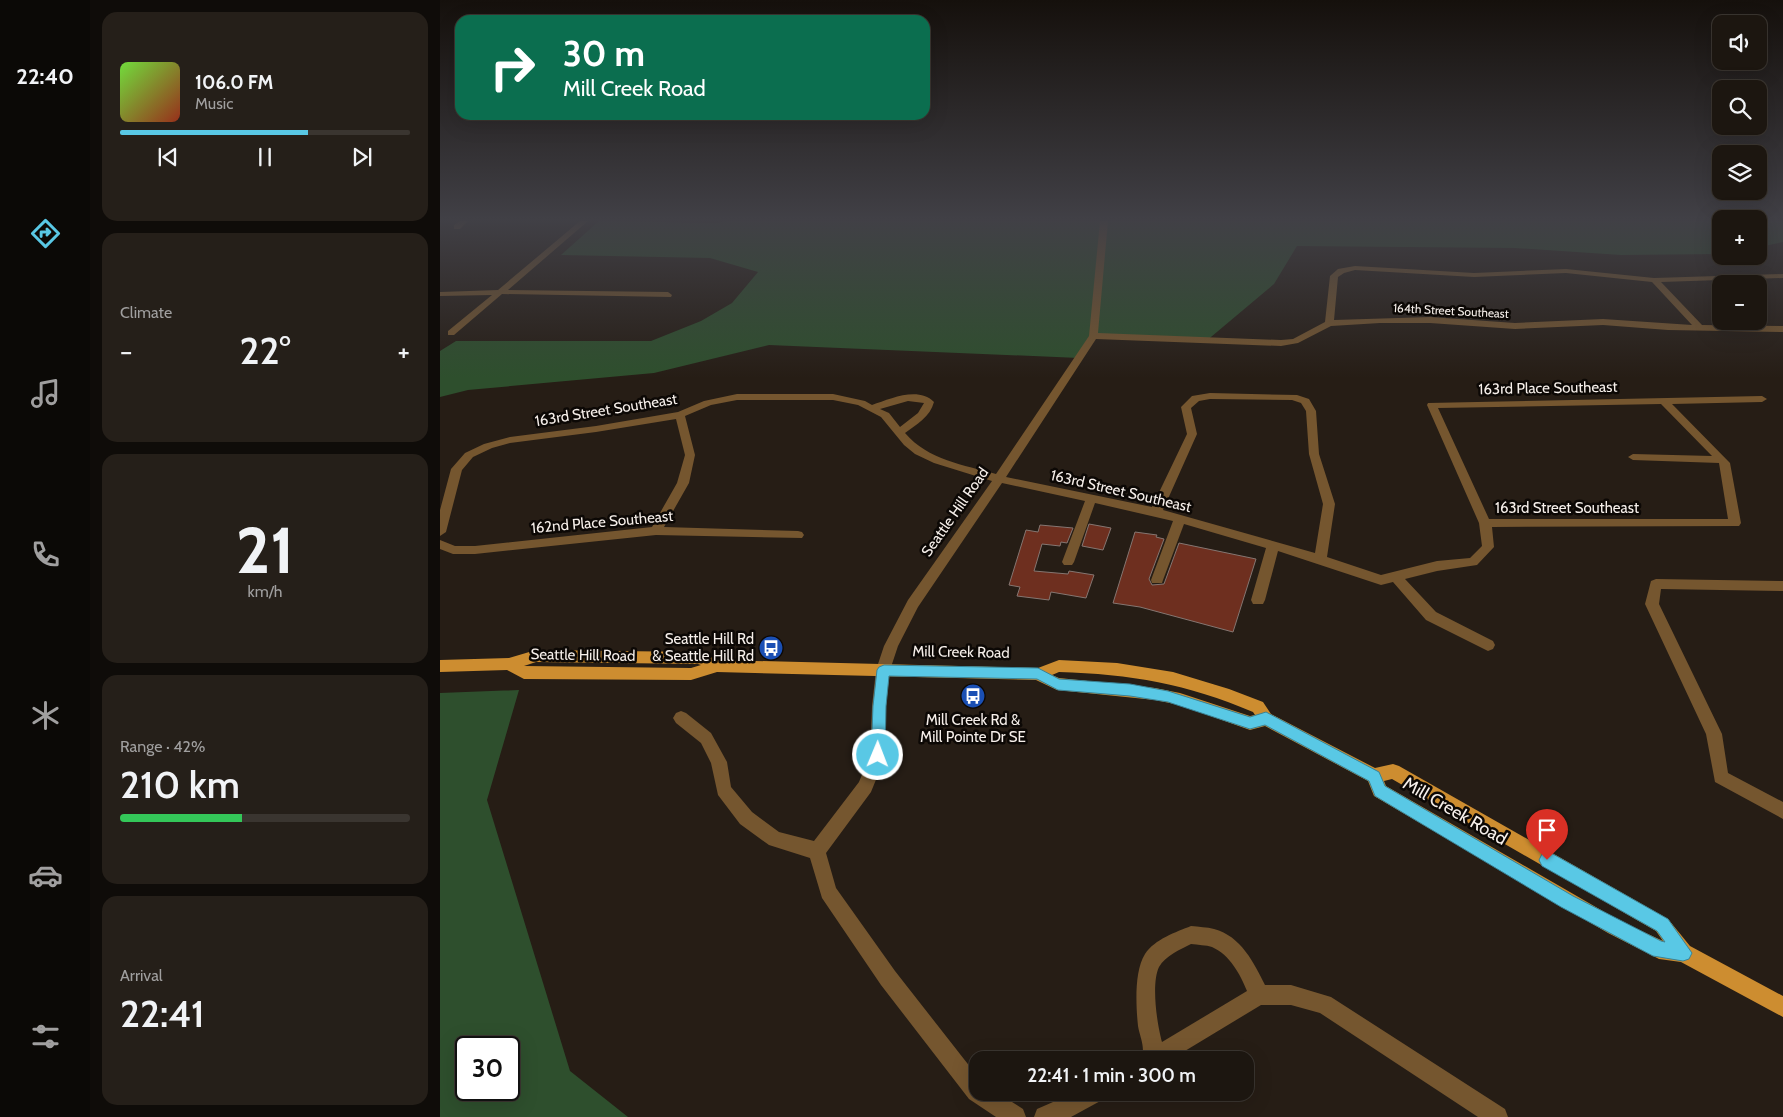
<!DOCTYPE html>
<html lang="en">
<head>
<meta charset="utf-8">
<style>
	:root { --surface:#1c1610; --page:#251f19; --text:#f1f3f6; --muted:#a09f9f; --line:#3a3530; --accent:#59c8e5 }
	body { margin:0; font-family:Cabin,sans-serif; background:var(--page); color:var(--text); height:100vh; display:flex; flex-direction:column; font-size:19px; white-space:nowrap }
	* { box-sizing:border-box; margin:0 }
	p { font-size:16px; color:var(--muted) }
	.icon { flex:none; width:28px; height:28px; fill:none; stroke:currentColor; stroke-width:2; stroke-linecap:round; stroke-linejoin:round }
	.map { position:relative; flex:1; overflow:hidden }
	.drawer { display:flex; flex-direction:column; gap:12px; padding:12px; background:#0f0c09; width:350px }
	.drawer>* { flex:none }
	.top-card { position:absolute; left:15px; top:15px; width:475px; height:105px; border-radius:15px; box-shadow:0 5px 20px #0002,0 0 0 1px var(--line); background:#0b6e4f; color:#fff; overflow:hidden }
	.buttons { position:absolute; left:1272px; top:15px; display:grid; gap:10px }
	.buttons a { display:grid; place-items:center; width:55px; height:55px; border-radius:10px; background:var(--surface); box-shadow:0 5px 20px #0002,0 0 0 1px var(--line); font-size:25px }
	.speed { position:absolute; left:15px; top:1036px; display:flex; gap:10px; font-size:25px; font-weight:700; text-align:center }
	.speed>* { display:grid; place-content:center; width:65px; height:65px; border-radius:50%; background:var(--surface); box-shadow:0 5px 20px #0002,0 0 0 1px var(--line); line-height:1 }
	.speed .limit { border:2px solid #111; border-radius:8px; background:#fff; color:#111 }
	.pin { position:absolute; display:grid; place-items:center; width:42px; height:42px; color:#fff; margin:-51px -21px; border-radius:50% 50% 50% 0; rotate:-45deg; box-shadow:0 0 5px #0007 }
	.pin .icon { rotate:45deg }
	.me { position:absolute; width:55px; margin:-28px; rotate:1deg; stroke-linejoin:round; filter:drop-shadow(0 0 4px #0008) }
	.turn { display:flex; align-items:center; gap:18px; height:105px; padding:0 25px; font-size:22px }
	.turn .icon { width:65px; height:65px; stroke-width:2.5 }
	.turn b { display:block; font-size:35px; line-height:42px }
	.big { font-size:38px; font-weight:600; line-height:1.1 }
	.drawer .widget { flex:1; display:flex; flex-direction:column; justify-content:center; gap:8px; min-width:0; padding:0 18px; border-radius:15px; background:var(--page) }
	.drawer .dial { align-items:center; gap:0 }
	.dial b { font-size:65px; line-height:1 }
	.song { display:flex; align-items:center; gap:15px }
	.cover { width:60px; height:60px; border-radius:8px; background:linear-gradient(135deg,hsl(100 70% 55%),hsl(10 70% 35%)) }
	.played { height:5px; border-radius:2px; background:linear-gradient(90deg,var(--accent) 65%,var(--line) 65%) }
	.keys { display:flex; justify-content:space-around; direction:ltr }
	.heat { display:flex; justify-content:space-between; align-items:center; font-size:28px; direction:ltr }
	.charge { height:8px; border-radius:4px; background:linear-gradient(90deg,#34c759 42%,var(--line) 0) }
	.trip { position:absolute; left:529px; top:1051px; width:285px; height:50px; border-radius:15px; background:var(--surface); box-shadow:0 5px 20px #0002,0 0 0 1px var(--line); font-weight:600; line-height:50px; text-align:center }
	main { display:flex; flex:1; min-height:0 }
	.menu { display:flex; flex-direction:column; width:90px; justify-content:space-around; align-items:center; background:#0b0906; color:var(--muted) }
	.menu .icon { width:35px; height:35px }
	.menu .active { color:var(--accent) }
	.menu b { font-size:22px; color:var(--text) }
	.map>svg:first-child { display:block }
	.green { fill:#2e4f2d; fill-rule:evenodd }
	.building { fill:#6e2f1f; stroke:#857671 }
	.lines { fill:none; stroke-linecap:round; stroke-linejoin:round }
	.minor { fill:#75562f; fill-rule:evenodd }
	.major { fill:#cd8d30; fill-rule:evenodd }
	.route { fill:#59c8e5; stroke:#3a8295 }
	.labels { text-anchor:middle; stroke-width:5; stroke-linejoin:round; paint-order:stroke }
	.far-street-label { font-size:12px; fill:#f6efea; stroke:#0c0805 }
	.street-label { font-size:15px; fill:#f6efea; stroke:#0c0805 }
	.poi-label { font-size:15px; fill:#f6efea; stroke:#0c0805; text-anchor:end }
	.near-street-label { font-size:18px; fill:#f6efea; stroke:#0c0805 }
</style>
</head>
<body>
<main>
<nav class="menu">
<b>22:40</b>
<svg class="icon active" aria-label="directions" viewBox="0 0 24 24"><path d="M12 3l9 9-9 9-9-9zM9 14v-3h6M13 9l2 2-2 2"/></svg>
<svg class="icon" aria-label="music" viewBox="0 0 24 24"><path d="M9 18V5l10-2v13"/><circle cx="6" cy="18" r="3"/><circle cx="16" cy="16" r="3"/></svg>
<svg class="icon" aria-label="phone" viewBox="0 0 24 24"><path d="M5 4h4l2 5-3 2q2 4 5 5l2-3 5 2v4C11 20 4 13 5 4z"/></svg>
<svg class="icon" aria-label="climate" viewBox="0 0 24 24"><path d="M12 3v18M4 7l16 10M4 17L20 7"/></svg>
<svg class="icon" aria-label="car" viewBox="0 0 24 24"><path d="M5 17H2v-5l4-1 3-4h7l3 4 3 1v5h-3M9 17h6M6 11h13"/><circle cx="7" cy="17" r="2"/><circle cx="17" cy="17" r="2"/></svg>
<svg class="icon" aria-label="filters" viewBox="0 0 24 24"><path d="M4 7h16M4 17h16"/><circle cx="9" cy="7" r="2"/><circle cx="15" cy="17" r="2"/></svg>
</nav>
<section class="drawer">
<div class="widget">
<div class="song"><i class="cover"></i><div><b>106.0 FM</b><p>Music</p></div></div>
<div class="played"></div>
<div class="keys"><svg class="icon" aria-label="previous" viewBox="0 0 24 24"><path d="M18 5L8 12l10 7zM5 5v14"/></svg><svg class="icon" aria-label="pause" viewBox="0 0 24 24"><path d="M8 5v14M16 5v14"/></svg><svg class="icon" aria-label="next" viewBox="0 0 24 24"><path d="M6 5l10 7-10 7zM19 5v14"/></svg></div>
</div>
<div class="widget"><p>Climate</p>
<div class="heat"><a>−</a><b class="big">22°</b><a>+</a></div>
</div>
<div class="widget dial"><b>21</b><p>km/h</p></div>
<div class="widget"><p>Range · 42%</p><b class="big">210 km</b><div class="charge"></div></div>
<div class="widget"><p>Arrival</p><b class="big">22:41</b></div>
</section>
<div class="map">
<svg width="1343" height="1117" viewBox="0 0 1343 1117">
	<rect width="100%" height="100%" fill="#261d15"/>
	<path class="green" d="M159,221L277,223L286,221H1281V254L1181,255L1075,248L857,246L834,284L765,342L653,336L639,358L329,345L214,373L28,390L0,397V351L16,341H211L261,321L292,303L318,272L270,258L121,255Z
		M1319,221H1343V242L1319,247Z
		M79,690L47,800L130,1071L188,1117H0V693ZM26,1048H69V1090H26Z"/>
	<path class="building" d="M649,524L671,528L663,550L642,546Z
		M600,525L633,528L627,543L621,542L620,546L602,544L594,571L628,574L629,571L654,575L646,598L611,592L609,600L577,596L580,587L569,585L586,530L598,532Z
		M695,532L717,535L716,537L724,539L709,579L712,585L724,584L739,543L816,559L793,632L700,607L673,603Z"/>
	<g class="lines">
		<path class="minor" d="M20,221H28L20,229H14V225Z
			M140,221H148L68,290L228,292L232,295L231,297L62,294L14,335H8V331L52,295L0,296V292L58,290Z
			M660,221H668L658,333L841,340L853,339L885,322L890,276L898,269L915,266L1034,273L1126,269L1214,278L1343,274V278L1221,282L1262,325L1343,326V332L1228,330L1163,325L1075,329L990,323H940L891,326L858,343L841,346L656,339L566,477L712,507L747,434L741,407L752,396L770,393L857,395L869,399L876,411L879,454L895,504L887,557L941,575L997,561L1030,558L1042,546L1039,523L987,405L988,403L1322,396L1327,399L1322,402L1232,404L1290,463L1301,523L1299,526L1052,527L1054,547L1037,565L997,571L965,579L996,612L1053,641L1055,645L1053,649L1048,651L986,620L953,582L941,585L838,551L825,600L823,604H813L811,600L826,548L744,524L723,580L722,583H712L711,580L733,521L655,503L634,562L632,565H624L622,562L645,501L562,483L478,607L458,646L450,670L446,706V755L431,792L386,853L396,888L455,971L538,1077V1092H556L583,1109L586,1117H556L529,1099L441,985L382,898L370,858L329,845L300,824L278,795L271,763L261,743L236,723L233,718L236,713L241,711L246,713L271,733L287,762L291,787L312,812L339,832L374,841L419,782L430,755L432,706L436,670L444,646L468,600L552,481L494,463L475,454L464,445L441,417L418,405L393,400H297L271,405L245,416L255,455L249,483L224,527L358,531L362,532L364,535L362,538L216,535L35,554H13L0,549V540L15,546H35L212,527L237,483L245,455L236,419L156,432L70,443L52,448L33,457L22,470L6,532L0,536V510L11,469L25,453L44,444L70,437L156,426L238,412L264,401L297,394H393L425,401L432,405C450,399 478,386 494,402C490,417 477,424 465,433C488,460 524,465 556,474L649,336ZM915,270L1034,277L1126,273L1212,282L1252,325L1163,319L1075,323L990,317L894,320L898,277L904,273ZM770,399L852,400L861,403L866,411L869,454L883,504L875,553L723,510L757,434L751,408L759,401ZM468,401L484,403L478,413L460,427L449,413L440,409ZM1221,404L1272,456L1193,454L1188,457L1193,460L1279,463L1288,519H1049L998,408Z
			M1216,579L1343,581V591L1221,589L1219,604L1282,734L1288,773L1343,802V819L1275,782L1266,734L1205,604L1211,581Z
			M751,926C759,927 767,927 774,929C801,936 814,963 825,985H851L891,997L1065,1109L1068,1117H1038L880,1013L851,1005H821L730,1060H701C706,1048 700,1038 698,1026C696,1007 694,971 705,954C715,939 736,932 751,926ZM751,944C758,945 766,945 772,947C790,955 800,974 807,991L722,1042C717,1024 711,984 719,967C725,956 741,949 751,944Z
			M636,1092H667L664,1099L631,1117H594L597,1109Z"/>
		<path class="major" d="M96,650L259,652L278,660L598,668L619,660L677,663L733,672L789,689L823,702L831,714L935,768L953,764L959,766L1228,919L1250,946L1343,996V1017L1241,962L1219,959L1168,933L934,796L928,781L825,726L810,730L740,705L715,700L617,690L596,680L277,672L251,680L84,679L67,670L0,672V660L69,658ZM96,662L258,664L261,665L251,668L84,666ZM619,672C691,674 747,684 813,712L815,715L810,716L740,693L715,688L619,678L612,675ZM952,779L1216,931L1223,941L1180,921L946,786L944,781Z"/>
	</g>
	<linearGradient id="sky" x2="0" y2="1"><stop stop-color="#15100c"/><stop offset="0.58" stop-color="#414046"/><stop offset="1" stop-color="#414046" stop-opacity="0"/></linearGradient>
	<rect width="1343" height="378" fill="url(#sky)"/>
	<path class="route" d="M444,665L598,668L619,679L690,684L728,691L810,717L826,712L939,772L945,786L1133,896L1221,941L1225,942L1217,931L1102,866L1099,860L1102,854L1107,852L1113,854L1228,919L1252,953L1249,959L1243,961L1213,956L1121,907L935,796L929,781L825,725L810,729L728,702L690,696L618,690L597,679L449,676L446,706L445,755L443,759L438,761L433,759L431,755L433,706L437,670L439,667Z"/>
	<defs>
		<symbol id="bus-disc" viewBox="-11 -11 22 22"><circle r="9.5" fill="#1a4fb4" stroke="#0c0805"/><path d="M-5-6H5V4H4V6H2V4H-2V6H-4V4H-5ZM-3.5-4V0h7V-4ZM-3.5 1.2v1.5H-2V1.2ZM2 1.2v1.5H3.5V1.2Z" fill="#fff"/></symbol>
	</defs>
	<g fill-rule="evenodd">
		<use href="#bus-disc" x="317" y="634" width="28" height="28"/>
		<use href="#bus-disc" x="519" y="682" width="28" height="28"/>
	</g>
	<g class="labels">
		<g class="far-street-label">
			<text transform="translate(1011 311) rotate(3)" y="4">164th Street Southeast</text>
		</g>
		<g class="street-label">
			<text transform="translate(1108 388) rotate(-1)" y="5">163rd Place Southeast</text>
			<text transform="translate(166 410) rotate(-9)" y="5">163rd Street Southeast</text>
			<text transform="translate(681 491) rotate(13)" y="5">163rd Street Southeast</text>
			<text x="1127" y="513">163rd Street Southeast</text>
			<text transform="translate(515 512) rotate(-55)" y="5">Seattle Hill Road</text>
			<text transform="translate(162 522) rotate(-5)" y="5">162nd Place Southeast</text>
			<text transform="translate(521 652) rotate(1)" y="5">Mill Creek Road</text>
			<text transform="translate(143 655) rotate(1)" y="5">Seattle Hill Road</text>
		</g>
		<g class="poi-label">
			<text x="314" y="644">Seattle Hill Rd<tspan x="314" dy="17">&amp; Seattle Hill Rd</tspan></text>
			<text x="533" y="725" text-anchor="middle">Mill Creek Rd &amp;<tspan x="533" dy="17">Mill Pointe Dr SE</tspan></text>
		</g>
		<g class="near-street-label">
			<text transform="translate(1015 811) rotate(30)" y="6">Mill Creek Road</text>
		</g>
	</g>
</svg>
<div class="buttons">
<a><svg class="icon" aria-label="sound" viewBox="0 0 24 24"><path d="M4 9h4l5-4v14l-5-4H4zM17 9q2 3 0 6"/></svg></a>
<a><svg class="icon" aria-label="search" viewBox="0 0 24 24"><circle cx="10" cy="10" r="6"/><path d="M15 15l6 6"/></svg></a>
<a><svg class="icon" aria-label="layers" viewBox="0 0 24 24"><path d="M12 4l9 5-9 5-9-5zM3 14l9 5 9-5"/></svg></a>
<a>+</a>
<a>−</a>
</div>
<div class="speed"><div class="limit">30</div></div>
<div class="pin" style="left:1107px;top:860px;background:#d93025"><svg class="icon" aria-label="arrive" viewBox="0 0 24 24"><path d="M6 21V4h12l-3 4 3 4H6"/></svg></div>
<svg class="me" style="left:438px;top:755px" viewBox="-20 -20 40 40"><circle r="17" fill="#59c8e5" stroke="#fff" stroke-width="3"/><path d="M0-11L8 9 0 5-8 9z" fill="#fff"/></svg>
<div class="trip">22:41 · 1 min · 300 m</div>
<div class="top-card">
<div class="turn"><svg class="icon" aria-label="right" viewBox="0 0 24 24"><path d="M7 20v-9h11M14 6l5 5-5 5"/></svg><div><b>30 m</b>Mill Creek Road</div></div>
</div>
</div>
</main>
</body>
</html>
